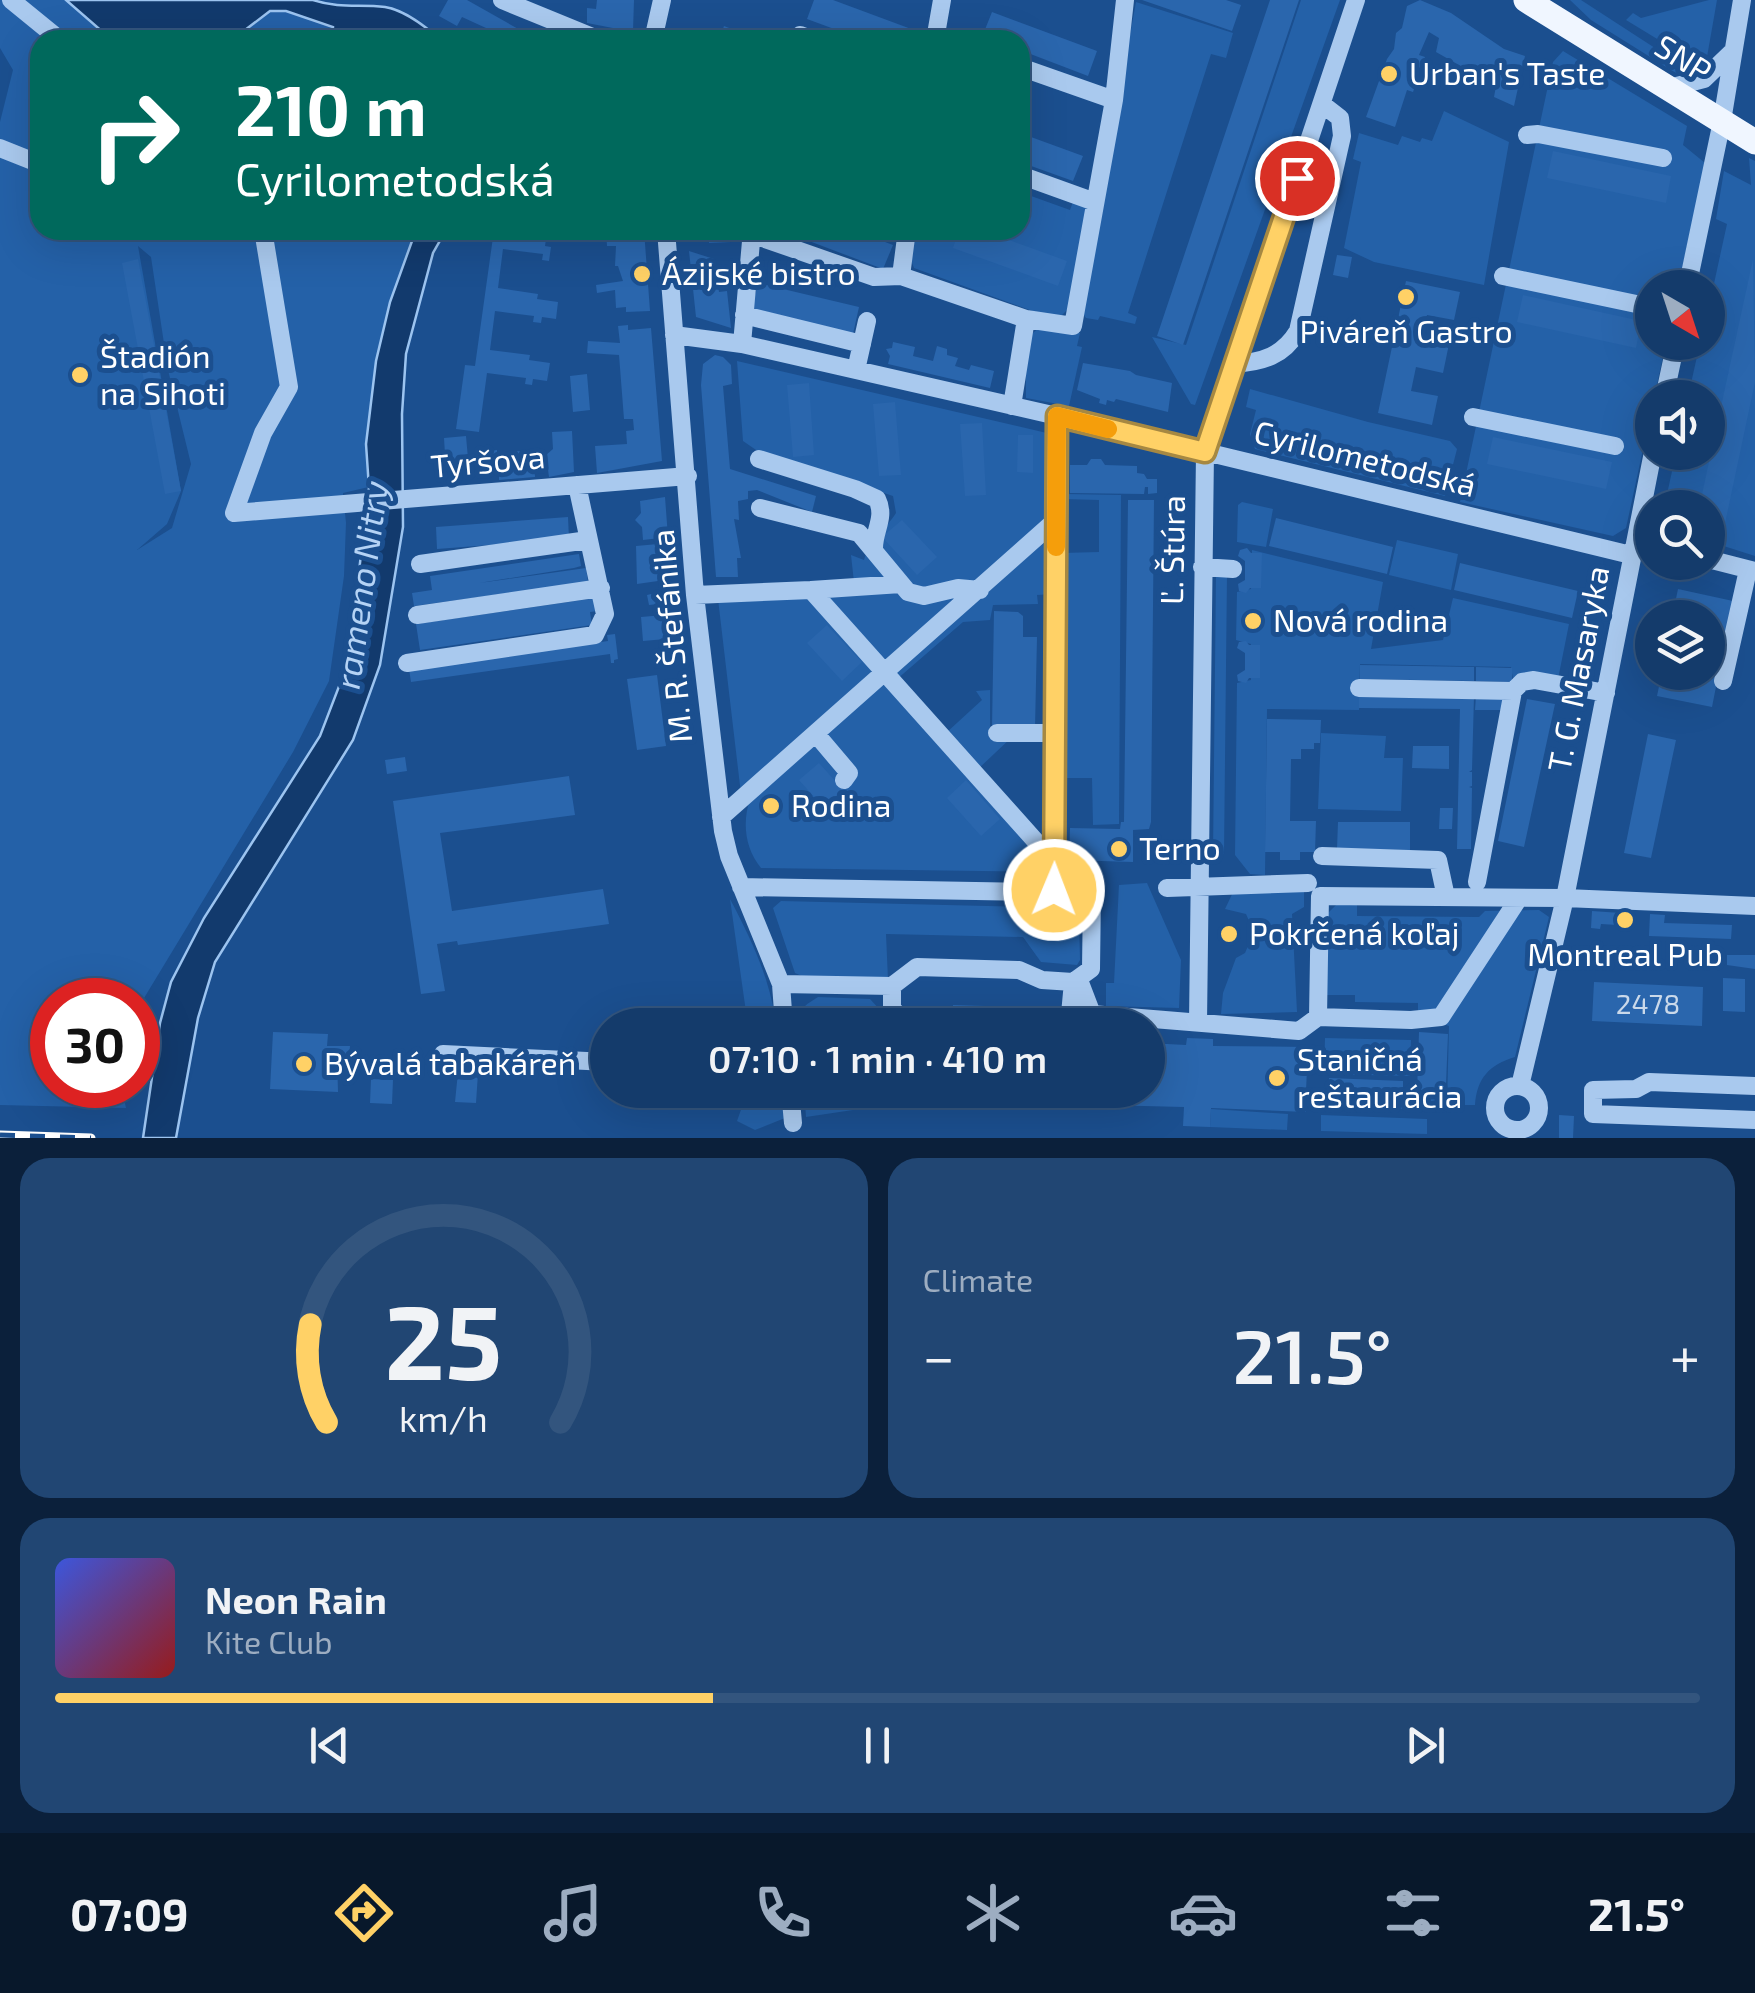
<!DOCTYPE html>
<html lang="en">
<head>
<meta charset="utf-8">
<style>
	:root { --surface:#143b6b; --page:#214673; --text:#f1f3f6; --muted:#9dadc1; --line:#33557e; --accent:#ffd166 }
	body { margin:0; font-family:"Exo 2",sans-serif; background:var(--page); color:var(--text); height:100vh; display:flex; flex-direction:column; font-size:38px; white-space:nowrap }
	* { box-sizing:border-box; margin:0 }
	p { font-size:32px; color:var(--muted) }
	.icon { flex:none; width:55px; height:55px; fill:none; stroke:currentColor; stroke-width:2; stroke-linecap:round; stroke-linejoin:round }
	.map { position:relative; height:1138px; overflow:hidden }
	.sheet { display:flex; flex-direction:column; gap:20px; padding:20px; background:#0b203b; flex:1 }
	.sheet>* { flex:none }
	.hud { position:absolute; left:30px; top:30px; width:1000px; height:210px; border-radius:30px; box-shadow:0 10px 40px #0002,0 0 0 2px var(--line); background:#00695c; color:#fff; overflow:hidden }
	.needle { width:65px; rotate:141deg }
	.buttons { position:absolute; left:1635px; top:270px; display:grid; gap:20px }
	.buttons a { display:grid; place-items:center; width:90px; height:90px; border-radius:50%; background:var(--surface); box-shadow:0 10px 40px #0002,0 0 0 2px var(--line); font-size:50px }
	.speed { position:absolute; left:30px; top:978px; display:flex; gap:20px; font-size:50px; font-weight:700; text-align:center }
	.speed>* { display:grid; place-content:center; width:130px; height:130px; border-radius:50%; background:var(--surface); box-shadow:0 10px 40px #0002,0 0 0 2px var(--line); line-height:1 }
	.speed .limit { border:15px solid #d22; background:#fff; color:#111 }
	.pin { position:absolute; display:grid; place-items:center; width:85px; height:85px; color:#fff; margin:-42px; border:5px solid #fff; border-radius:50%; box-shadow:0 2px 10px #0007 }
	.me { position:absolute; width:110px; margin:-55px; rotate:1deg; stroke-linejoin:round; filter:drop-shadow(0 0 8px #0008) }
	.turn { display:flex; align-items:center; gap:35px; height:210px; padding:0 40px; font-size:45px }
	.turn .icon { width:130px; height:130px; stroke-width:2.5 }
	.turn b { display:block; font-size:70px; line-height:85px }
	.big { font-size:75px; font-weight:600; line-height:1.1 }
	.sheet .card { flex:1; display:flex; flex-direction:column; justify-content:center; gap:15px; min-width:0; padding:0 35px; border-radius:30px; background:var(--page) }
	.sheet .dial { align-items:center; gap:0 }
	.dial svg { height:260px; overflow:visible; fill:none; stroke:var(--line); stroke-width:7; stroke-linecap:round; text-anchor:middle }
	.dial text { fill:var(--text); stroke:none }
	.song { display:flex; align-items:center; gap:30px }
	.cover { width:120px; height:120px; border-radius:15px; background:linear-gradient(135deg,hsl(230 70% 55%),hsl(0 70% 35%)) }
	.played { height:10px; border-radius:5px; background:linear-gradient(90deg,var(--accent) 40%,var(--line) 40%) }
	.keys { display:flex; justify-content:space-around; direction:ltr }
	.heat { display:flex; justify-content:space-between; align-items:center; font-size:55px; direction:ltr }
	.sheet .tiles { flex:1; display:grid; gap:20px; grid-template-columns:1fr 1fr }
	.card:last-child { grid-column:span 2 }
	.trip { position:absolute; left:590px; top:1008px; width:575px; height:100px; border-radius:50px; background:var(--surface); box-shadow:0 10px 40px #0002,0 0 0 2px var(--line); font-weight:600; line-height:100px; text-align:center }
	.menu { display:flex; height:160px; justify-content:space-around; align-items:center; background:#08182b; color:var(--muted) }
	.menu .icon { width:70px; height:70px }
	.menu .current { color:var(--accent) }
	.menu b { font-size:45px; color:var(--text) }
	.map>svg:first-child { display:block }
	.green { fill:#2461a8; fill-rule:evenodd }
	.water { fill:#123a6d; stroke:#9cc4f0; stroke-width:2.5 }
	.building { fill:#2a66ad }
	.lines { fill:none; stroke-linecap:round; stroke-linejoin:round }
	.minor { stroke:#a9c9ee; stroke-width:18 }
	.major { stroke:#f0f6ff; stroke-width:25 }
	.rail-casing { stroke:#fff; stroke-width:9 }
	.rail { stroke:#1b4f8f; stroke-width:5; stroke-dasharray:15; stroke-linecap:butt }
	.route-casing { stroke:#a68842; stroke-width:25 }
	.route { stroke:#ffd166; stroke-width:18 }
	.slow { stroke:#f59e0b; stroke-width:18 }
	.poi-dot { fill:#ffd166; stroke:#1b4f8f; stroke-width:4 }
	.labels { text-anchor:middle; stroke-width:10; stroke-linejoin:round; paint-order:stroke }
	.number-label { font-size:28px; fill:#cad9ea }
	.street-label { font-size:32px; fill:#fff; stroke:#1b4f8f }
	.poi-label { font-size:32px; fill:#fff; stroke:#1b4f8f; text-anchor:start }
	.water-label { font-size:35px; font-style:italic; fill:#b5d3f5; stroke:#1b4f8f }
</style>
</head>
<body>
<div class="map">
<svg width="1755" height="1138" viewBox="0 0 1755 1138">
	<rect width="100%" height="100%" fill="#1b4f8f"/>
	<path class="green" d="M0,0H259L378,40H40V230H425L397,339L390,482L343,493L346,523L344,576L329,681L293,752L138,1008V1000H52V1085H121L126,1108L0,1105V122L13,70L0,48ZM138,246L151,257L168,370L191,464L172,528L137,550L167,524L181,491Z
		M1301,0H1340L1195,405L1191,404L1152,337L1186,345Z
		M1570,0H1581L1695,74L1682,76L1671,70L1591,20Z
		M1709,0H1717L1707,57L1700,65L1626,20L1633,13L1641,18Z
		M1136,2L1233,33L1226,58L1211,54L1128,313L1137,317L1135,324L1100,316L1098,320L1086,318L1080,310Z
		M1563,51L1687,126L1683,145L1705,163L1678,287L1652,288V342L1666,343L1626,528L1613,536L1460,502L1553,62Z
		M1444,111L1509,142L1484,285L1374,262L1344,248L1361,162L1353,159L1359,133L1398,145L1402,136L1420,142L1422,138L1432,141Z
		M1749,158L1755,161V556L1708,541V508H1664L1676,453L1708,452V398L1688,397L1700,343L1708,342V311L1727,224L1716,219L1724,171L1751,185Z
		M1020,192L1070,210L1074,199L1090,206L1070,307L1061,316L1049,317L914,268L909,255L914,230H1020Z
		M1038,329L1080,333L1077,346L1082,347L1069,406L1026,398V338Z
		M737,361L1051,434L1052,517L892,661H880L825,600L829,593L855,591L851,555L864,560C868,546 887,527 896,513L893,496L759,452L743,441Z
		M1250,389L1368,422L1450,441L1457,449L1445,496L1255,449L1250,434L1256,410L1246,407Z
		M1066,494L1121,495L1119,824L1093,825L1092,778H1061L1062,553L1099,552V500L1063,499Z
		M1242,502L1273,509L1266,547L1237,542L1238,505Z
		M1052,536V594L1037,595L1038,604L993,605L990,620L963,622L896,680L894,670Z
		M1397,540L1458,554L1451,590L1389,575Z
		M1252,550L1383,582L1371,649L1443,640L1453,598L1569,624L1558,679H1513L1511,667L1360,664L1359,710L1267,709L1265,875L1250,874L1235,855L1237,683L1251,680V644L1236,640L1237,592L1251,589Z
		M1216,574H1227L1224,854H1213Z
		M799,594L814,599L875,668L873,678L741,794L718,599Z
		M881,685L891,686L1048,861L1049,872L761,868C745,848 742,823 750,799Z
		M990,690V736L1012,737L977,770L946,733L982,700L976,691Z
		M1321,733L1386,736L1384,758H1403L1401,811L1318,809Z
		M1147,883L1181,960L1179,1008L1106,1006V983H1114L1119,885Z
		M1236,886H1304V907L1292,914L1297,1012L1221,1014L1223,993L1236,958L1245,953L1254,932L1246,914L1225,909Z
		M730,899C751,939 771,980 776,1025H750L746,1012Z
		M781,901L1071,908L1079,920L1080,960L1077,965L1041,962L1023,937L886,934L888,980H811L795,973L773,908Z
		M1339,902L1357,903V916L1479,917L1485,911L1539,910L1549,917L1515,1057C1489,1065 1477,1078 1475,1105H1447L1449,1026L1418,1015V1003L1355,1002V995H1326L1328,913Z
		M818,997L870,999L881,1011L886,1025H800C798,1009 805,1005 818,997Z
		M1325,1038L1411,1040L1410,1076L1324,1074Z
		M748,1090H783L785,1118L755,1130L737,1121Z
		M804,1090H908L910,1095L900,1103L806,1117Z
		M1211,1109L1288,1114L1287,1130L1210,1127Z
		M1321,1115L1427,1119V1134L1321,1131Z"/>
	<path class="water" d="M66,0H313C341,9 358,4 385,7C405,10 426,27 441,40H338L332,37L333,27L286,11H270L232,40H119L105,34Z
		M416,230H446L433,253L406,354L402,414L403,527L380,665L353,740L215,962L198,1018L176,1138H143L160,1023L171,982L204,918L320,736L348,663L369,488L366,444L376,361L390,302Z"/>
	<path class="building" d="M448,0H467L520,30L512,40L462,17L457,26L439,16Z
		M597,0H634L633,31L623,35L618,29L587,23V8L596,9Z
		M814,0H833L922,33L920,40H864L807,19Z
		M1142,0H1226L1241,5L1232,31Z
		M1270,0H1299L1183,345L1157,336Z
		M1420,0L1451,13L1504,49L1525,56L1514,106L1494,97L1496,86L1436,52L1439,38L1429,32L1419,55L1425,57L1421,68L1415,66L1411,78L1417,80L1413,92L1407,90L1395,127L1366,117L1387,59L1394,49L1396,33L1402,28L1407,6Z
		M992,12L1097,51L1088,76L1020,50V40H991L982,37Z
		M724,26L760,40H719Z
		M1020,133L1083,156L1073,181L1020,162Z
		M1553,151L1671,176L1666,203L1547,178Z
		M494,230L547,232L545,246L551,247L549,261L542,260L543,254L503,249L498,288L538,294L537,299L558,302L556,319L542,317L541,323L533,322L534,316L495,311L490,350L530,355L529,360L550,363L547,381L533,379L532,385L525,384L526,378L487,373L479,432L456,429L465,365L475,366Z
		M606,230H612V236L614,230H644L650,311L626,312V307L616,308L615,290L597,293L596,285L623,281L618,266H615L616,246H607Z
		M709,230H731V242L709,243Z
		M780,230H853L893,245L883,269Z
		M959,230H982L1067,261L1058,286L953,248Z
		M689,251L714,259L719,292L727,291L731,328L696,317Z
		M1337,255L1352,257L1348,278L1333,275Z
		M138,259L181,491L165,494L122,263Z
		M1753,259L1755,382L1723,533L1708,529V508H1699Z
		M1406,281L1460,292L1454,320L1427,315L1424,330L1422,338L1449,344L1443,373L1416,367L1411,391L1438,396L1432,425L1378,413Z
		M758,283L859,307L853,334L751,310Z
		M1523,295L1641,321L1636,348L1517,322Z
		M628,325V330L651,328L662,461L597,473L595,446L627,444L626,431L634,430L633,419H624L619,355L587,353L588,341L620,343L618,326Z
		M893,342L915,347L913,356L933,361L937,346L947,349V355L958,358L955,366L969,370L971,365L994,371L990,388L888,364L890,356L886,349L892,348Z
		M715,355L723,357L731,365L732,384L723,386L730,469L816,496L812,512L757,490L748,491V499L738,501L739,520L734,519L741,558H737L738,577H716L701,385L703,364Z
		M1083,363L1130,371L1136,375L1172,383L1168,412L1116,399L1114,402L1107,400L1106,405L1099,403L1100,399L1077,390Z
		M587,374L590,410L573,412L570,376Z
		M809,383L814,455L793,457L787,385Z
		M895,402L901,475L879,476L873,404Z
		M982,423L986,495L965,496L960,424Z
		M572,431L574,472L549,477L546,455L553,449L552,432Z
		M1018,435H1033V473L1017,472Z
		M466,436L469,470L446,471L444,438Z
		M1493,437L1612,462L1606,489L1487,464Z
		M497,450V453L534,450L535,477L499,480V473L490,474L489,451Z
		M1091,459H1101L1105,465L1137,466V473L1144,474L1147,479H1157V493L1148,494V487H1145L1144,494L1070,493V465H1087Z
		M665,497L668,537L643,540L642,527L635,520L641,513L640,501Z
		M1128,500H1154L1151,822L1149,829L1133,830V862L1069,860L1070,828L1120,829L1121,822H1124Z
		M568,517L569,539L437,549L436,527Z
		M1276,518L1393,547L1387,574L1269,546Z
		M902,520L937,557L917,575L882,537Z
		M669,543L672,579L637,584L636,546Z
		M1247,548L1251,553H1262L1261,588H1250L1246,593L1239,591L1238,584L1245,580V561L1238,556L1240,550Z
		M579,554L581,566L574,568L479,583L586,568L588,582L414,606L412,593L432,590L430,576Z
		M1460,563L1578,591L1572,618L1454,590Z
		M1678,589L1733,601L1712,707L1657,696L1662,672H1708V618H1672Z
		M668,590L670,612L659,613L658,604L649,605L647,595Z
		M596,598L598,611L590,612L592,625L420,650L416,624Z
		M994,611L1018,612L1023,616V637H1037L1035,728H992Z
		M675,614L677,638L643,641L641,617Z
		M827,625L862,662L842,681L807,643Z
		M615,634L618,659L614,660V663H611L610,654L411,682L409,669L608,641L607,635Z
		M1246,641L1249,645H1260V678H1249L1246,683L1238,681L1237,675L1245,670V653L1237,648L1239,642Z
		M1360,665L1474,667V681L1360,679Z
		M1476,667L1512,668V682L1476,681Z
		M657,675L666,746L637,750L627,679Z
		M1359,694L1474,696L1472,770L1469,772H1472V786L1469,787L1472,788L1471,849H1457L1460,709L1359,708Z
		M1476,696H1504L1503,710H1475Z
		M1527,699L1555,704L1524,847L1498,841Z
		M1267,719L1321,720L1320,743H1314V749H1301V759H1291L1290,821H1316L1315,852H1300V860H1280V852H1265Z
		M1648,734L1676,740L1651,858L1624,853Z
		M1413,746H1449V769L1412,768Z
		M405,757L407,771L387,774L385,760Z
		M819,763L853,801L833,818L799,780Z
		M569,776L575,815L440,833L452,911L603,889L609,924L458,945L457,941L437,944L445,991L421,994L393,801Z
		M966,780L1000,819L981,836L947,798Z
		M1440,808H1453L1452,829H1439Z
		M1338,822H1410V850L1337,849Z
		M1592,911L1635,914L1634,926L1601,924L1600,929L1591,928Z
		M1650,914L1665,915L1664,923L1732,925L1731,939L1649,936Z
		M1727,955H1755V969L1727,965Z
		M1723,978L1745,979V1012L1723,1011Z
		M1594,982L1703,987L1702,1026L1592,1021Z
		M953,1005L1049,1008L1048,1025H952Z
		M729,1008L732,1025H661L660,1017Z
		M273,1032L328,1034L327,1046H350L349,1057H337L338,1092L270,1089Z
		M1419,1032L1448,1034L1445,1110L1306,1106V1112L1211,1108L1210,1127L1183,1126L1184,1107L1103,1105V1090H1148V1043L1186,1045L1187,1038L1213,1039V1046L1308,1047L1306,1091H1328L1329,1078L1403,1081V1092L1417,1093Z
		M458,1072L478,1073L476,1103L455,1102Z
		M371,1079L393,1080L392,1104L370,1103Z
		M1559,1115L1574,1116L1573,1138H1559Z"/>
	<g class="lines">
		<path class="minor" d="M11,0L60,40
			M502,0L600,40
			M800,35L813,40
			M653,40L662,0
			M935,40L942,0
			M1020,67L1114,100
			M1669,88L1704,79L1731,53
			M1527,135L1538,134L1663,158
			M0,148L40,164
			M1020,175L1095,202
			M263,230L289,387L263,433L234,513L688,476
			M666,230L695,595L723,831L729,856L781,984L784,1025
			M907,230L901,276L1026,319L1012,406
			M751,234L874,277L901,276
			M1503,276L1641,305
			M1687,288L1722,121L1742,0
			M744,315L862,344
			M1026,319L1073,326L1114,100L1125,0
			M674,335L742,344L1057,416L1631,555
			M742,344L752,230
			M1234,364C1263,362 1283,356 1298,331L1342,136L1340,118L1322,104
			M856,370L867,321
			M1664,398L1676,342
			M1473,417L1615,446
			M759,459L855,489L877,499C886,517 874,530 874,548
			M760,508L859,533L908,592L924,596L958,588L980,590
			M1708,559L1755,571
			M420,564L588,540
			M1202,567L1233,569
			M811,590L901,584
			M695,595L811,590L1055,863
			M417,615L601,588
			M407,663L595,635L605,614L577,485
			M1723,681L1748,570
			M1359,688L1513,691
			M997,733H1055
			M816,734L849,773L844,780
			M721,817L1056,520
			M1322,856L1438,860L1446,897
			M1477,882L1513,691L1522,682L1534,680L1606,693
			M741,887L1092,893L1091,969L1073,982L1042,980L1019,970L917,967L892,986L781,984
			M1167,888L1308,883
			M1053,890L1057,416
			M1079,980L1092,1014L1299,1031L1318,1017
			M892,986V1007L903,1025
			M1318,1017L1320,896L1565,898L1755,906
			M1318,1017L1411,1020L1441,1017L1519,898
			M1198,1023L1205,452L1356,0
			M1069,1025L1073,982
			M443,1054L608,1062
			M1520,1086L1565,898L1653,452
			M1755,1086L1649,1082L1636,1089L1593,1090V1114L1755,1120
			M1495 1108a22 22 0 1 1 44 0a22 22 0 1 1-44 0Z
			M790,1090L793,1123"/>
		<path class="major" d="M1526,0L1755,142"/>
		<defs>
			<path id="rail" d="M0,1135L91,1138"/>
		</defs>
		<use href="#rail" class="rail-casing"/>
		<use href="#rail" class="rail"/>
	</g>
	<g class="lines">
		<defs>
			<path id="route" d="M1054,890L1057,416L1205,452L1297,178"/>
		</defs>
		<use href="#route" class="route-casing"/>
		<use href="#route" class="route"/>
		<path class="slow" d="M1056,547L1057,416L1108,429"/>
	</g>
	<g class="poi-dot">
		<circle cx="1389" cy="74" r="10"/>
		<circle cx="642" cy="274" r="10"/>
		<circle cx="1406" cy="297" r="10"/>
		<circle cx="80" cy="375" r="10"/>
		<circle cx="1253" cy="621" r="10"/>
		<circle cx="771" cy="806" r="10"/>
		<circle cx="1119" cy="849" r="10"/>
		<circle cx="1625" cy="920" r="10"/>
		<circle cx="1229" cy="934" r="10"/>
		<circle cx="304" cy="1064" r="10"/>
		<circle cx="1277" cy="1078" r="10"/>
	</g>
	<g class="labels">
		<g class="number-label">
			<text x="1648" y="1014">2478</text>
		</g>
		<g class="street-label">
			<text transform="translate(1683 59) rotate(32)" y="11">SNP</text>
			<text transform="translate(1365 459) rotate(14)" y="11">Cyrilometodská</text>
			<text transform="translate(488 462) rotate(-5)" y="11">Tyršova</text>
			<text transform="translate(1173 550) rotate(-89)" y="11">Ľ. Štúra</text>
			<text transform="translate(672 636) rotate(-95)" y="11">M. R. Štefánika</text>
			<text transform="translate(1579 669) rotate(-79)" y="11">T. G. Masaryka</text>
		</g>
		<g class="poi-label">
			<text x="1409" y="85">Urban's Taste</text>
			<text x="662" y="285">Ázijské bistro</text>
			<text x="1406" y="343" text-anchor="middle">Piváreň Gastro</text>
			<text x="100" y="368">Štadión<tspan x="100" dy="37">na Sihoti</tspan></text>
			<text x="1273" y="632">Nová rodina</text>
			<text x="791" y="817">Rodina</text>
			<text x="1139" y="860">Terno</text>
			<text x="1249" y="945">Pokrčená koľaj</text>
			<text x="1625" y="966" text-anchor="middle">Montreal Pub</text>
			<text x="1297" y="1071">Staničná<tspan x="1297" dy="37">reštaurácia</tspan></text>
			<text x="324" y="1075">Bývalá tabakáreň</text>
		</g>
		<g class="water-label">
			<text transform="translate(362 585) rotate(-82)" y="12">rameno Nitry</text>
		</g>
	</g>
</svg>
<div class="buttons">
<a><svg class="needle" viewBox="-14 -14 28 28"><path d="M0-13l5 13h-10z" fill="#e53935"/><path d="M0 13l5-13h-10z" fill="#9dadc1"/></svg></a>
<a><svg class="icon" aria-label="sound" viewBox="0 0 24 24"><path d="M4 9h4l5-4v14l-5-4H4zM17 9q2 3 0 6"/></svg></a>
<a><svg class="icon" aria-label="search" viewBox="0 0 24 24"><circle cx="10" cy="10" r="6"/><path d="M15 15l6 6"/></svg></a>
<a><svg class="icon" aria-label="layers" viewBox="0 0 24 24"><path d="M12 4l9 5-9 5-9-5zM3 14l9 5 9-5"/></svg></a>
</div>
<div class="speed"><div class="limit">30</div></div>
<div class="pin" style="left:1297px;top:178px;background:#d93025"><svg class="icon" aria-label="arrive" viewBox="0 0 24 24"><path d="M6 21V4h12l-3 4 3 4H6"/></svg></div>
<svg class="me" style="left:1054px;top:890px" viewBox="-20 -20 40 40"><circle r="17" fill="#ffd166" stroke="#fff" stroke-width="3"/><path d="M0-11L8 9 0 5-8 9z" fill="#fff"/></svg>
<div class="trip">07:10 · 1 min · 410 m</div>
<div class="hud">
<div class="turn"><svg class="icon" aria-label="right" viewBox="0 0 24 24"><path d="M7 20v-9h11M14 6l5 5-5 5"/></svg><div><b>210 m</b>Cyrilometodská</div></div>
</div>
</div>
<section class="sheet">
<div class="tiles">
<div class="card dial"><svg viewBox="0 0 100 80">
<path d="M14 69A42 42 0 1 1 86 69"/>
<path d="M14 69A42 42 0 0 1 9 39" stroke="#ffd166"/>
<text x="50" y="56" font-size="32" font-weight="700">25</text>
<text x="50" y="72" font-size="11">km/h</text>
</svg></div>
<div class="card"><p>Climate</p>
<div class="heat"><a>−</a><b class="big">21.5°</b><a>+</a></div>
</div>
<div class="card">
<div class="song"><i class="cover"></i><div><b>Neon Rain</b><p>Kite Club</p></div></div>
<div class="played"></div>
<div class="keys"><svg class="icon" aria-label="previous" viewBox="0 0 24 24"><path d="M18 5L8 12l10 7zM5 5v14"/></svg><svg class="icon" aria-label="pause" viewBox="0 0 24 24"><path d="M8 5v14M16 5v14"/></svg><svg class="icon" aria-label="next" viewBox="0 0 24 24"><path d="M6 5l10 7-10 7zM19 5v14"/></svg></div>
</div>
</div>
</section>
<nav class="menu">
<b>07:09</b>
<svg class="icon current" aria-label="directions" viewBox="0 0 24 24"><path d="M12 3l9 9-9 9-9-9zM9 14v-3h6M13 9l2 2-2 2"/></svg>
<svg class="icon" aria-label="music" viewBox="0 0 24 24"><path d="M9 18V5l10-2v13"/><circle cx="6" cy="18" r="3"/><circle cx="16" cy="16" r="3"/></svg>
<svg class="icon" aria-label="phone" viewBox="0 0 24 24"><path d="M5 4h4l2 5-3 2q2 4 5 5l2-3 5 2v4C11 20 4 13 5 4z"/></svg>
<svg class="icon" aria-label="climate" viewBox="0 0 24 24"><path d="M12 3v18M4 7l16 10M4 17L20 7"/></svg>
<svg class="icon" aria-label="car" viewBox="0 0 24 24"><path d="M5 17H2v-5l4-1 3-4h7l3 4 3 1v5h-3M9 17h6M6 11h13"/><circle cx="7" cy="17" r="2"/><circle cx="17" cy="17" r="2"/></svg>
<svg class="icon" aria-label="filters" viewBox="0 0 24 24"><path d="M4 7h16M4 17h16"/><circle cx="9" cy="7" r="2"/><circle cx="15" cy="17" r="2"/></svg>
<b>21.5°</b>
</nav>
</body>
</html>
